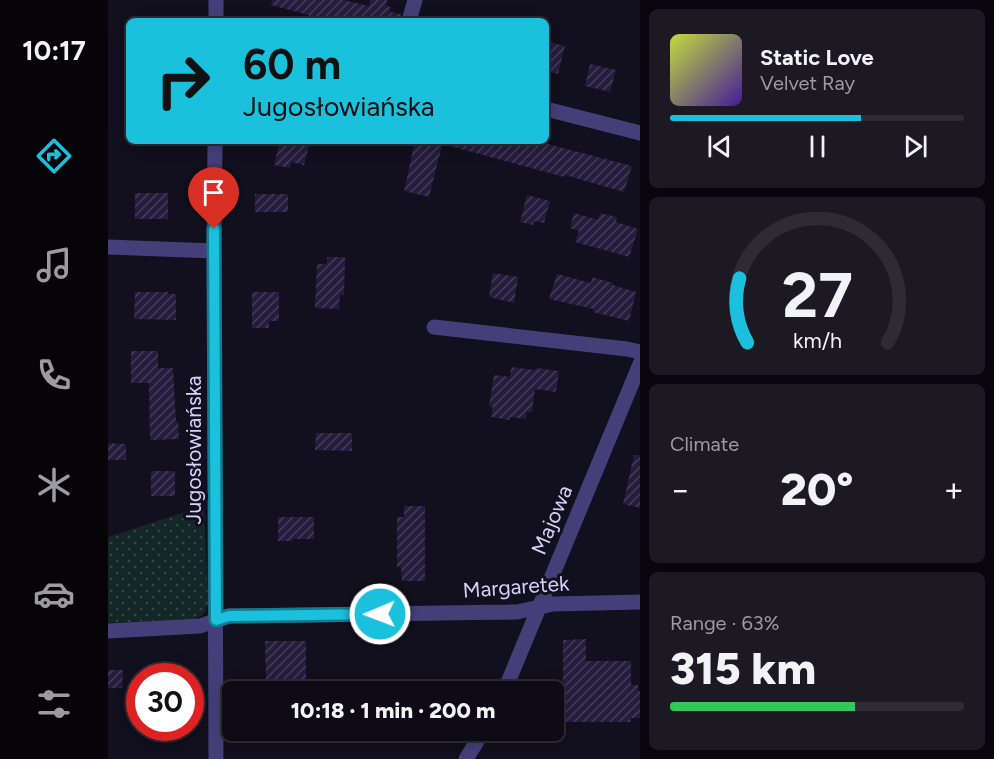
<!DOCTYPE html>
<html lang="en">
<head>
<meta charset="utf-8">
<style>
	:root { --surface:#0e0b16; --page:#1c1923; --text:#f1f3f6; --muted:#9b9ba1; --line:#2e2b35; --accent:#1ac0dc }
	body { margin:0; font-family:Figtree,sans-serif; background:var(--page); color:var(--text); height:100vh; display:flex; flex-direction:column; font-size:22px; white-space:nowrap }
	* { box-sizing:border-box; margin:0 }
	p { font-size:20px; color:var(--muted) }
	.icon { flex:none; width:33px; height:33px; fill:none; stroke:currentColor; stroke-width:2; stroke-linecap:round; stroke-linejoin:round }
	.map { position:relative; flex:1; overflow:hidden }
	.sheet { display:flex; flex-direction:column; gap:9px; padding:9px; background:#08060c; width:354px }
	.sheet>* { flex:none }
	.hud { position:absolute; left:18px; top:18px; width:423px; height:126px; border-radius:9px; box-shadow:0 3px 15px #0003,0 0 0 2px var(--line); background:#1ac0dc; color:#111; overflow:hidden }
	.speed { position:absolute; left:18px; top:663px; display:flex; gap:12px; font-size:30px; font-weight:700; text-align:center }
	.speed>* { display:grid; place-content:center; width:78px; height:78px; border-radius:50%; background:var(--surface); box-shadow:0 3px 15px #0003,0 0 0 2px var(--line); line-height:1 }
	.speed .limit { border:9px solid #d22; background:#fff; color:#111 }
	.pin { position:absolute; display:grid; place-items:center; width:51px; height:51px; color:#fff; margin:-62px -26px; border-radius:50% 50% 50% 0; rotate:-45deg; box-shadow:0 0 6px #0007 }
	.pin .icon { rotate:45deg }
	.me { position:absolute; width:66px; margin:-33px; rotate:269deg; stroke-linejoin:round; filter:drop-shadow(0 0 4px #0008) }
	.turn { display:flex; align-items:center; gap:21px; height:126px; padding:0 18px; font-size:27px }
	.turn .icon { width:78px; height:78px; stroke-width:2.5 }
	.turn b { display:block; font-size:42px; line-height:51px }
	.big { font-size:45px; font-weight:800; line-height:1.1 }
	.sheet .tile { flex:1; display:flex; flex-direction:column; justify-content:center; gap:9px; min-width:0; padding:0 21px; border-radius:9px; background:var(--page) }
	.sheet .dial { align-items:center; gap:0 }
	.dial svg { height:156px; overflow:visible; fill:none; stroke:var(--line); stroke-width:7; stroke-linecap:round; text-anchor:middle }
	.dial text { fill:var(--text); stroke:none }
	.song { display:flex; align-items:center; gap:18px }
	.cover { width:72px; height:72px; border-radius:9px; background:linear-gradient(135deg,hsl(70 70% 55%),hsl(260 70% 35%)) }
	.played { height:6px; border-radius:3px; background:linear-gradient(90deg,var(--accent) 65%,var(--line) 65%) }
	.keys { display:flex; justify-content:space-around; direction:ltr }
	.heat { display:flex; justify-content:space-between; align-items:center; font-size:33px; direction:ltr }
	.charge { height:9px; border-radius:4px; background:linear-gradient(90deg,#34c759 63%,var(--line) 0) }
	.trip { position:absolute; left:114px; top:681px; width:342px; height:60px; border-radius:9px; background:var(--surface); box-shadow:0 3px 15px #0003,0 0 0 2px var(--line); font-weight:800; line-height:60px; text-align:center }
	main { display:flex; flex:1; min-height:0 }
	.dock { display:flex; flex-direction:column; width:108px; justify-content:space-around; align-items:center; background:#060409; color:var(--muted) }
	.dock .icon { width:42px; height:42px }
	.dock .active { color:var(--accent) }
	.dock b { font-size:27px; color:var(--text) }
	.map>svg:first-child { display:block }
	.grass { fill:url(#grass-dots) }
	.building { fill:url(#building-hatch) }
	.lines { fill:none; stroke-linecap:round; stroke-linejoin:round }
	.minor { stroke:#443f78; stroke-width:15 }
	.route-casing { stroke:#117d8f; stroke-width:15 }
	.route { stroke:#1ac0dc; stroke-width:10 }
	.labels { text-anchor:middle; stroke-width:6; stroke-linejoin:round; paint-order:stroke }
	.street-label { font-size:21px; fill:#d8d1fa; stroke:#120f1e }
</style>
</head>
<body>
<main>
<nav class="dock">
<b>10:17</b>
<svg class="icon active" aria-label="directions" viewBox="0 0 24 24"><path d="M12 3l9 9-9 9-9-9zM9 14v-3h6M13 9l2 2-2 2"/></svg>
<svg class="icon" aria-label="music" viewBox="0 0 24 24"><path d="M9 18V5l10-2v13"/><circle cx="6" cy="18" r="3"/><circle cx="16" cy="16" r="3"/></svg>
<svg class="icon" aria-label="phone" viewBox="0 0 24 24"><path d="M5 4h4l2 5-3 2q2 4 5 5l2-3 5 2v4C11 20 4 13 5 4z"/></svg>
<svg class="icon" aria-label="climate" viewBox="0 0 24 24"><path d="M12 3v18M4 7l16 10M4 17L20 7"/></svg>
<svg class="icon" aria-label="car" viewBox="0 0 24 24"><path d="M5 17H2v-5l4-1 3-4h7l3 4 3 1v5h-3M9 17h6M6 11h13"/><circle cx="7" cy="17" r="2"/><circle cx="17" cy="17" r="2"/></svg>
<svg class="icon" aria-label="filters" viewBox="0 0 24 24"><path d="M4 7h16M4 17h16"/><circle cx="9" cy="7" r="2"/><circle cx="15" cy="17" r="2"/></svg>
</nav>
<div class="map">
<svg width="532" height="759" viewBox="0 0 532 759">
	<defs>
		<pattern id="grass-dots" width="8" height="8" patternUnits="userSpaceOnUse" patternTransform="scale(1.5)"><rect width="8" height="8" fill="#132727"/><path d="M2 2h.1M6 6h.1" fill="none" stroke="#354547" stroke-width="1.8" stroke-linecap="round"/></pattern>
		<pattern id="building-hatch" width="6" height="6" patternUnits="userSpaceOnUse" patternTransform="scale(1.5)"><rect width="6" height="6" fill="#251d3d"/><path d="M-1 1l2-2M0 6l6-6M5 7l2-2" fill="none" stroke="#443d5a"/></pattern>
	</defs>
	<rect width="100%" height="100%" fill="#120f1e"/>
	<path class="grass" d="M96,509L100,604L95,615L86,619L0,623V537L83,510Z"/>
	<path class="building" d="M164,0H235L261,6L262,0H279L278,6L283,7L282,12L293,14L292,21H217L201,17V15L163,5Z
		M438,41L457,46L450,74L438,71Z
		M482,64L508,70L502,92L477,86Z
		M172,141H202L196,165L183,162L182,168L166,165Z
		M307,141H335L321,197L296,191Z
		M342,141H428L524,166L516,192L457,175L456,177L342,146Z
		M27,193H60V219H27Z
		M147,194H180V212H147Z
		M419,195L442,201L436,223L426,221L425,225L412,222Z
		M466,213L490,220L492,213L509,217L508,222L530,229L521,257L467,242L471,231L462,228Z
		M219,257H237L236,295H232L231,309L207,308L209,264H219Z
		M385,273L410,277L406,303L381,297Z
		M449,274L483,283L484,277L505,283V285L528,292L521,321L485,312L486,309L441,299Z
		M27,292H60V294H68V320L26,319Z
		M144,292H171V321H161V328H144Z
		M23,351H50V368H65L68,422H70L71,439L42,440L41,383H23Z
		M403,367L427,370L428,368L451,371L448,392L427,389L424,412H419L418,419L402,417V420L383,417L385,407L381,406L386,375L402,377Z
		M208,433H244V451L207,450Z
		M0,443L18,444V460H0Z
		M526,455H532V508L515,504Z
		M43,471H67V496H43Z
		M296,506H317V581H294L293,567H289V517H296Z
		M170,517H206V539H185V541H170Z
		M478,639V661H523V685H530V691H532V718H522L523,722H446V687H455V640Z
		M157,641H198V680H158Z
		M0,670H15L14,688H0Z"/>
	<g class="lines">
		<path class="minor" d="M108,0V21
			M301,21L307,0
			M438,109L532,133
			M107,141L106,251L108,759
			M0,247L106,251
			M326,327L519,349L532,352
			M0,631L92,626L121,616L409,612L445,604L532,602
			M396,692L532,364
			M358,759L376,730"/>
	</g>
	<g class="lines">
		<defs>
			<path id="route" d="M106,229L108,620L121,616L272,614"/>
		</defs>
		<use href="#route" class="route-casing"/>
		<use href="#route" class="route"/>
	</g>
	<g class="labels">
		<g class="street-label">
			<text transform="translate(86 450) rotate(-90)" y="7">Jugosłowiańska</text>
			<text transform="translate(444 520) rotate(-67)" y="7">Majowa</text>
			<text transform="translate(408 587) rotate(-4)" y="7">Margaretek</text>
		</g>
	</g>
</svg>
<div class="speed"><div class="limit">30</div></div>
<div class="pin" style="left:106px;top:229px;background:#d93025"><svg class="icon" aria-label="arrive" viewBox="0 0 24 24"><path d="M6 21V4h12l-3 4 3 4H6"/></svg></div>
<svg class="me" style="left:272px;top:614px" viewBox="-20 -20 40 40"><circle r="17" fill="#1ac0dc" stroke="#fff" stroke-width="3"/><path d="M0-11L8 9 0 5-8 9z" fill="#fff"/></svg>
<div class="trip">10:18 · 1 min · 200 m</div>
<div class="hud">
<div class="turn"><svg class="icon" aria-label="right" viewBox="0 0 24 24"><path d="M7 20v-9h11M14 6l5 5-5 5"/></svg><div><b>60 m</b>Jugosłowiańska</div></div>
</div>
</div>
<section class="sheet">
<div class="tile">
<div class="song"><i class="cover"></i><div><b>Static Love</b><p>Velvet Ray</p></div></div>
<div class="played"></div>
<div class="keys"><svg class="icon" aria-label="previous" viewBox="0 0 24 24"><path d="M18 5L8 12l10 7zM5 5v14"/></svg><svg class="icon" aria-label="pause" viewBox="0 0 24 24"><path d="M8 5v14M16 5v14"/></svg><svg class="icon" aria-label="next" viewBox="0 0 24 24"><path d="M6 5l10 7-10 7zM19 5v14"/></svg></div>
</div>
<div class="tile dial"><svg viewBox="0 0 100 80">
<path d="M14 69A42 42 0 1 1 86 69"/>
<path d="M14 69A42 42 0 0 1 10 36" stroke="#1ac0dc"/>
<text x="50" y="56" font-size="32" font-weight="700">27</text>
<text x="50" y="72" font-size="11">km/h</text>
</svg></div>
<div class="tile"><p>Climate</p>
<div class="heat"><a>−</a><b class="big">20°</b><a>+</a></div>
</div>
<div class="tile"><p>Range · 63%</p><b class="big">315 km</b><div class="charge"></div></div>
</section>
</main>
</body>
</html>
